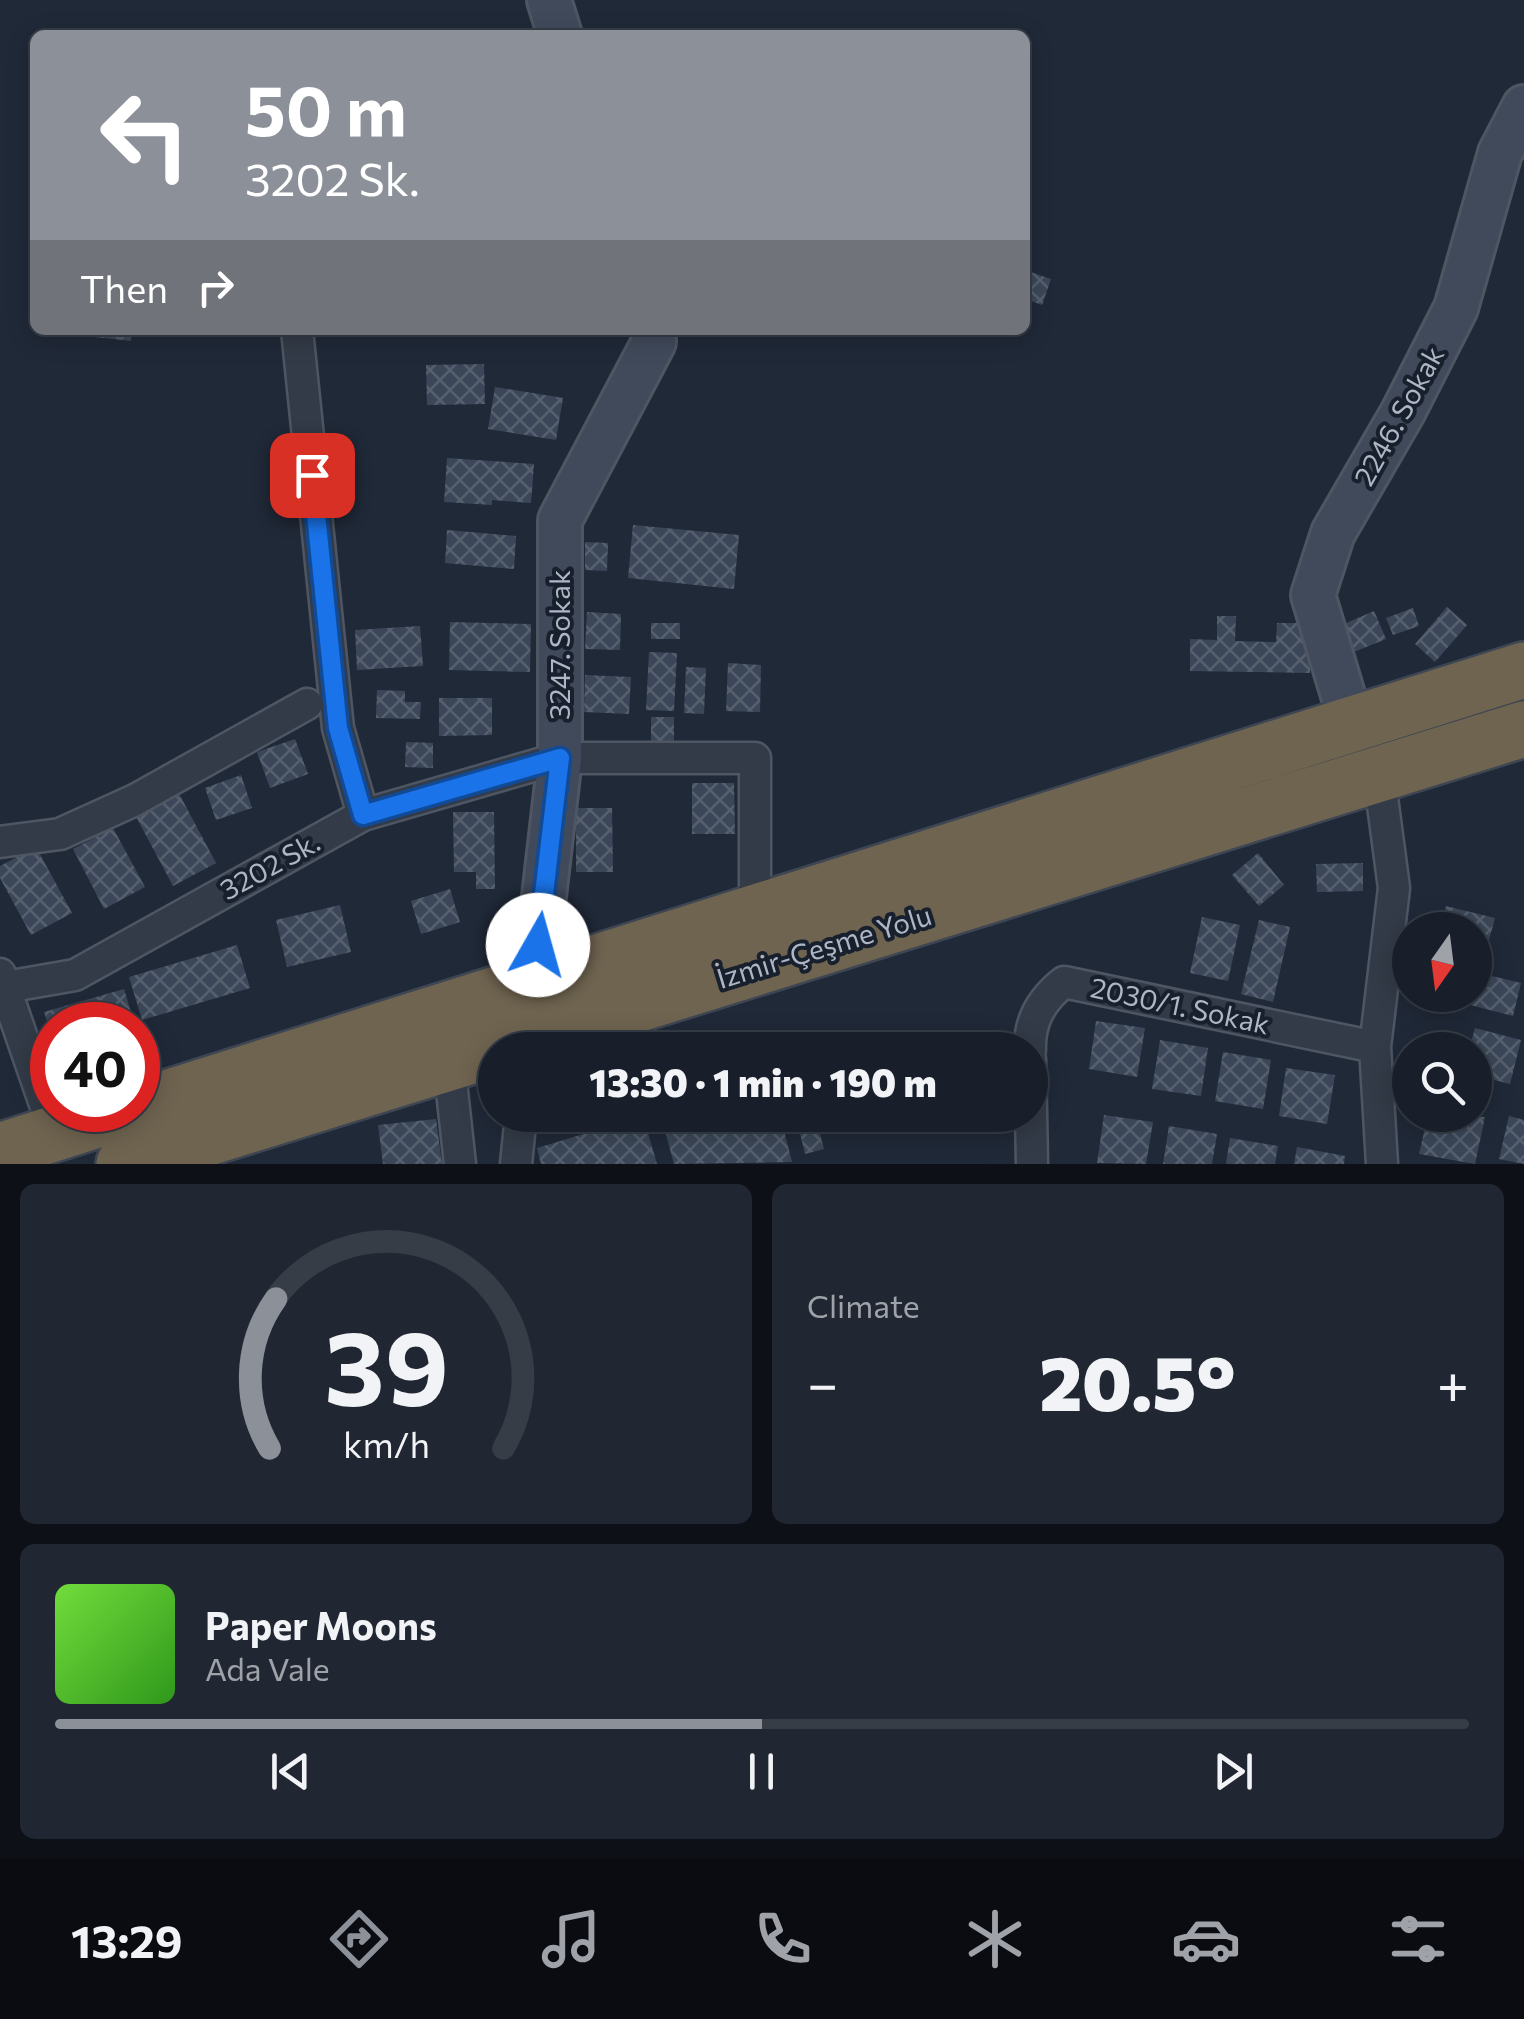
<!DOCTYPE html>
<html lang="en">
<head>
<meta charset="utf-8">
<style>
	:root { --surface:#181f2a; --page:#212732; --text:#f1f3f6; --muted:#9fa2a8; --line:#363d47; --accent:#8c9099 }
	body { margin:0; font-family:Commissioner,sans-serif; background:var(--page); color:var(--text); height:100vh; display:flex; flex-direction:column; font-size:38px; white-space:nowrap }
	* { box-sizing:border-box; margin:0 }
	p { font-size:32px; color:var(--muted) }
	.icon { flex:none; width:55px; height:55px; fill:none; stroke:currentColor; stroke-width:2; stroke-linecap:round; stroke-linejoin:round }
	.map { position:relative; height:1164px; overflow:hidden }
	.sheet { display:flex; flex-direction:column; gap:20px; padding:20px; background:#0d1117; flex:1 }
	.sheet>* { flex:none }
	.hud { position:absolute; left:30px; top:30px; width:1000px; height:305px; border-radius:15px; box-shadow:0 5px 25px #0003,0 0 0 2px var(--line); background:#8c9099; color:#fff; overflow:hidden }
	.needle { width:65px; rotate:194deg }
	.fabs { position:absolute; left:1392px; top:912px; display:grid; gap:20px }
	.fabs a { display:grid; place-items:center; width:100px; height:100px; border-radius:50%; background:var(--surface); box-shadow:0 5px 25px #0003,0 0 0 2px var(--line); font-size:50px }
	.speed { position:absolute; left:30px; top:1002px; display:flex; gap:20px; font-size:50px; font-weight:700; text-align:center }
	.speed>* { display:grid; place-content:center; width:130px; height:130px; border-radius:50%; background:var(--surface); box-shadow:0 5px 25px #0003,0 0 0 2px var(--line); line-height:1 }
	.speed .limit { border:15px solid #d22; background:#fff; color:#111 }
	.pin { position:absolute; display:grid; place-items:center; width:85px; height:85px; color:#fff; margin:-42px; border-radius:20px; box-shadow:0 5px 15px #0006 }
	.me { position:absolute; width:110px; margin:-55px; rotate:7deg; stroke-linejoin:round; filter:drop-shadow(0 0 8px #0008) }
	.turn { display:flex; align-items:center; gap:35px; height:210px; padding:0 50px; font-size:45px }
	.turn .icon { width:130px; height:130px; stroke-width:2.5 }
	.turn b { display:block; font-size:70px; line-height:85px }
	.then { display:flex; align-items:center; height:95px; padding:0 50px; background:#0003; gap:20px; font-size:38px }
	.big { font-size:75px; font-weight:800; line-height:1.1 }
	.sheet .tile { flex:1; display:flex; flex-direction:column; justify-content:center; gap:15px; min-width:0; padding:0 35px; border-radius:15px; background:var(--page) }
	.sheet .dial { align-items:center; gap:0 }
	.dial svg { height:260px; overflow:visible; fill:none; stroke:var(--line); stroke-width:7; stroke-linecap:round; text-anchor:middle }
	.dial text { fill:var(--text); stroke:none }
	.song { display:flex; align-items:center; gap:30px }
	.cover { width:120px; height:120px; border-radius:15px; background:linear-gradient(135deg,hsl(100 70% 55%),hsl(110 70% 35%)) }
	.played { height:10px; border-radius:5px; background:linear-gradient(90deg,var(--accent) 50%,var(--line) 50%) }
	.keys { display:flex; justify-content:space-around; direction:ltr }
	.heat { display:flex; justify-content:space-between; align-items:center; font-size:55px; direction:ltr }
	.sheet .tiles { flex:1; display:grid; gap:20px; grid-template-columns:1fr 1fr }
	.tile:last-child { grid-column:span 2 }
	.trip { position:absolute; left:478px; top:1032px; width:570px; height:100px; border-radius:50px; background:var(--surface); box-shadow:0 5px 25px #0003,0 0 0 2px var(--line); font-weight:800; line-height:100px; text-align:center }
	.tab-bar { display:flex; height:160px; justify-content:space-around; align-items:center; background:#0a0c11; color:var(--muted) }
	.tab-bar .icon { width:70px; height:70px }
	.tab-bar .current { color:var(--accent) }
	.tab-bar b { font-size:45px; color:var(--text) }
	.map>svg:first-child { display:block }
	.building { fill:url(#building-cross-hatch) }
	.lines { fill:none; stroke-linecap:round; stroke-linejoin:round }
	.lane-casing { stroke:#4e5663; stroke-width:20 }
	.street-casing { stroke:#4e5663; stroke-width:35 }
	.secondary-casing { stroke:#4e5663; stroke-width:48 }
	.highway-casing { stroke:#3e4653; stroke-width:60 }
	.lane { stroke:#333b48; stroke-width:15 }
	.street { stroke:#333b48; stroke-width:30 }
	.secondary { stroke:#414a5b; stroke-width:42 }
	.highway { stroke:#6f6450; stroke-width:55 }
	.route-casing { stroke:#114b97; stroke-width:25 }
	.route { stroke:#1a73e8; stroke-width:18 }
	.labels { text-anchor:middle; stroke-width:8; stroke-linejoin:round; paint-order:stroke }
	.street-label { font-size:28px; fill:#adb6c5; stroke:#19202d }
</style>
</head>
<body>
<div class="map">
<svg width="1524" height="1164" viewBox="0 0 1524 1164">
	<defs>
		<pattern id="building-cross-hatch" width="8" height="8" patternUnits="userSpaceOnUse" patternTransform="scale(2.5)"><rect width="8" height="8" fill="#3b4758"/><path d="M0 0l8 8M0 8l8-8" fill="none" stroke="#555f6e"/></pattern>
	</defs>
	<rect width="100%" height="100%" fill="#202938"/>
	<path class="building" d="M1025,270L1051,279L1042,305L1025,299Z
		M59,330H132L131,341L59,333Z
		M484,364L485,404L427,405L426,365Z
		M495,387L563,398L556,440L488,429Z
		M447,458L534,464L531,503L492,500V505L444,502Z
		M633,525L739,535L734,589L628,578Z
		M447,530L516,536L514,569L445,563Z
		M585,542L608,543L607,571L585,570Z
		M1447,607L1467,625L1435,662L1415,644Z
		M1413,608L1419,626L1393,635L1386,618Z
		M1374,611L1386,639L1349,654L1337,627Z
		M587,612L621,614L620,650L585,649Z
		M1217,616H1236L1235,641L1276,642L1277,623H1311L1310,673L1190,671V639L1217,640Z
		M450,622L531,624L530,672L449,670Z
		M651,623H680V639H651Z
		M420,626L423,666L357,670L355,630Z
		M649,652L677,653L674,711L646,710Z
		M728,663L761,665L760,712L726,711Z
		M686,667L706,668L704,714L684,713Z
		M585,675L631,677L629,714L584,712Z
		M377,690L405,691V702H421L420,719L376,718Z
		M439,698H492V735L439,736Z
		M651,717H674V745L651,746Z
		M295,739L308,774L270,788L257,752Z
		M406,742L433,743V768L405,767Z
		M241,775L252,808L216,820L205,788Z
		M692,783H734L735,834H692Z
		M176,788L216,863L173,886L133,811Z
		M576,808H612L613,872H576Z
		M453,812H494L495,889H476V872H454Z
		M113,828L145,887L104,909L73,849Z
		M36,847L72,913L31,935L0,878V866Z
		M1258,853L1284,885L1259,906L1232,875Z
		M1363,863V891L1317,892L1316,864Z
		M450,889L460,922L421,934L411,901Z
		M340,905L351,952L287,967L276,920Z
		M1446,906L1495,918L1487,947L1475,944V930H1440Z
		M1202,917L1240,925L1228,981L1190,973Z
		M1259,920L1290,927L1273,1002L1241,994Z
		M237,945L250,988L142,1020L129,977Z
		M1475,972L1521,983L1513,1016L1435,996L1475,995Z
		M124,989L135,1025H52V1037L44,1012Z
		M1096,1021L1145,1028L1137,1077L1089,1069Z
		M1475,1028L1521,1040L1510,1084L1475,1075V1050H1469Z
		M1160,1040L1208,1048L1201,1096L1152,1089Z
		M1223,1052L1271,1060L1263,1109L1215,1101Z
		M1286,1068L1335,1075L1327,1124L1279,1116Z
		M664,1115H780L792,1162L674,1164L661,1116Z
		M815,1115L824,1149L805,1154L796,1117Z
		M1104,1115L1153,1122L1146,1164L1097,1163Z
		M1428,1115L1485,1117L1475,1164L1419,1154Z
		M643,1116L657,1164H541L537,1148Z
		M1509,1116L1524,1120V1164L1499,1159Z
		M436,1119L442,1164H383L378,1125Z
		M1169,1126L1217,1134L1212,1164H1163Z
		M1230,1138L1278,1146L1275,1164H1226Z
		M1297,1147L1345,1156L1344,1164H1294Z"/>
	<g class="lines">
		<defs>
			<path id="lane" d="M739,1050L760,1045"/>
			<path id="street" d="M297,330L338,728L363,815
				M1379,775L1394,888L1375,1047L1382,1164
				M0,842L60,834L135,800L307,704
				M0,974L55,1133
				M0,988L75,975L363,815L560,758H755V912
				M1030,1050C1029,1021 1041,1000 1064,982L1375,1047
				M1030,1059L1032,1164
				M449,1064L460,1164
				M516,1164L521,1115"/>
			<path id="secondary" d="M549,0L560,35
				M1352,725L1313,595L1333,533L1403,412L1456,308L1500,153L1524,107
				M534,983L560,758V520L654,342L653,330"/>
			<path id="highway" d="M138,1107L1524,670
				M0,1151L128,1110
				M124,1164L1524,729"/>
		</defs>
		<use href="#lane" class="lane-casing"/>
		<use href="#street" class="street-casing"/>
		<use href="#secondary" class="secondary-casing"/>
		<use href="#highway" class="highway-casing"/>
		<use href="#lane" class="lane"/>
		<use href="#street" class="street"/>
		<use href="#secondary" class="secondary"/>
		<use href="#highway" class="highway"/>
	</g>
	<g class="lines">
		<defs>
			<path id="route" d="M312,475L338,728L363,815L560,758L538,945"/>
		</defs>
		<use href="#route" class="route-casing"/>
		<use href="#route" class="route"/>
	</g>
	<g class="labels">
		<g class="street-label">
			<text transform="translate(1399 416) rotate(-61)" y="10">2246. Sokak</text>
			<text transform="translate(560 645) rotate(-90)" y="10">3247. Sokak</text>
			<text transform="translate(270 866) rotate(-29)" y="10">3202 Sk.</text>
			<text transform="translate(824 947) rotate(-17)" y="10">İzmir-Çeşme Yolu</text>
			<text transform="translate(1180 1006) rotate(12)" y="10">2030/1. Sokak</text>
		</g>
	</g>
</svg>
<div class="fabs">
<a><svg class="needle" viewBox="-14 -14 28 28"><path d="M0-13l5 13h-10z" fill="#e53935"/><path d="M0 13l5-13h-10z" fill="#9fa2a8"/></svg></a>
<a><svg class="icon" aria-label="search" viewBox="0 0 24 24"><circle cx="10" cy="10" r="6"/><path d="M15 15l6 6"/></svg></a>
</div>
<div class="speed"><div class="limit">40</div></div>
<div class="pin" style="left:312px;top:475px;background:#d93025"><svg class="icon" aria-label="arrive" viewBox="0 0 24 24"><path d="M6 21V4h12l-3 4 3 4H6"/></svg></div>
<svg class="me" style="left:538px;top:945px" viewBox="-20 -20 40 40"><circle r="19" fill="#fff"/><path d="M0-13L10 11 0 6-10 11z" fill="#1a73e8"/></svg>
<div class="trip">13:30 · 1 min · 190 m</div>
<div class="hud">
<div class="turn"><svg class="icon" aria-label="left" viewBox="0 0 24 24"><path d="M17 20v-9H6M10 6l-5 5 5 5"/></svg><div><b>50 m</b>3202 Sk.</div></div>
<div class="then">Then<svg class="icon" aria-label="right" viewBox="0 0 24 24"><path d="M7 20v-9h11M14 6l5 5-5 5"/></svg></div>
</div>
</div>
<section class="sheet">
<div class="tiles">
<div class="tile dial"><svg viewBox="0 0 100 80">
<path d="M14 69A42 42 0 1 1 86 69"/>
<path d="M14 69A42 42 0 0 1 16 23" stroke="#8c9099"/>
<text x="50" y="56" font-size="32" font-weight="700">39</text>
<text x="50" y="72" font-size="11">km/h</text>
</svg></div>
<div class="tile"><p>Climate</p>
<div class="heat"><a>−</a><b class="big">20.5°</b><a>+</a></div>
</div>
<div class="tile">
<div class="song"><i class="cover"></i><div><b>Paper Moons</b><p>Ada Vale</p></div></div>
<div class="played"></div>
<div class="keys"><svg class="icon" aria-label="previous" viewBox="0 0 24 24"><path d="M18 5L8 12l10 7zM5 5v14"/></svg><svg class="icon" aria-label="pause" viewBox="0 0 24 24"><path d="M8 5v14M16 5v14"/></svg><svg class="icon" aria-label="next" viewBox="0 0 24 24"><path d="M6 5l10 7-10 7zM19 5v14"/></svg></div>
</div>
</div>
</section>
<nav class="tab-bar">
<b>13:29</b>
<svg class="icon current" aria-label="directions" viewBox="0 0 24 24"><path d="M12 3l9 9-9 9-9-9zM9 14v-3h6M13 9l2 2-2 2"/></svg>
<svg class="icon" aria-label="music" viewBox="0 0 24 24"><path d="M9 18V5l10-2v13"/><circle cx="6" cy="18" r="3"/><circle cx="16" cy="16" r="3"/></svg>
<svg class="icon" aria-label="phone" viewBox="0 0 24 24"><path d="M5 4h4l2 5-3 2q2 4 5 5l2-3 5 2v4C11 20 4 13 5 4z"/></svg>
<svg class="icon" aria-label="climate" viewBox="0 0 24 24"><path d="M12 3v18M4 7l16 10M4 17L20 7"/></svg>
<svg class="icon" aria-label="car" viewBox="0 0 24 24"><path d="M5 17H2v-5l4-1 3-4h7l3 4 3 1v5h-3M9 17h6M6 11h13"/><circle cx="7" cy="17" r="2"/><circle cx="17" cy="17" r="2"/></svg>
<svg class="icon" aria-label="filters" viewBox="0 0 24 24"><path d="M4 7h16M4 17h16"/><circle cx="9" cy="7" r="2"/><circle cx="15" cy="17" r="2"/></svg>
</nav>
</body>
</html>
